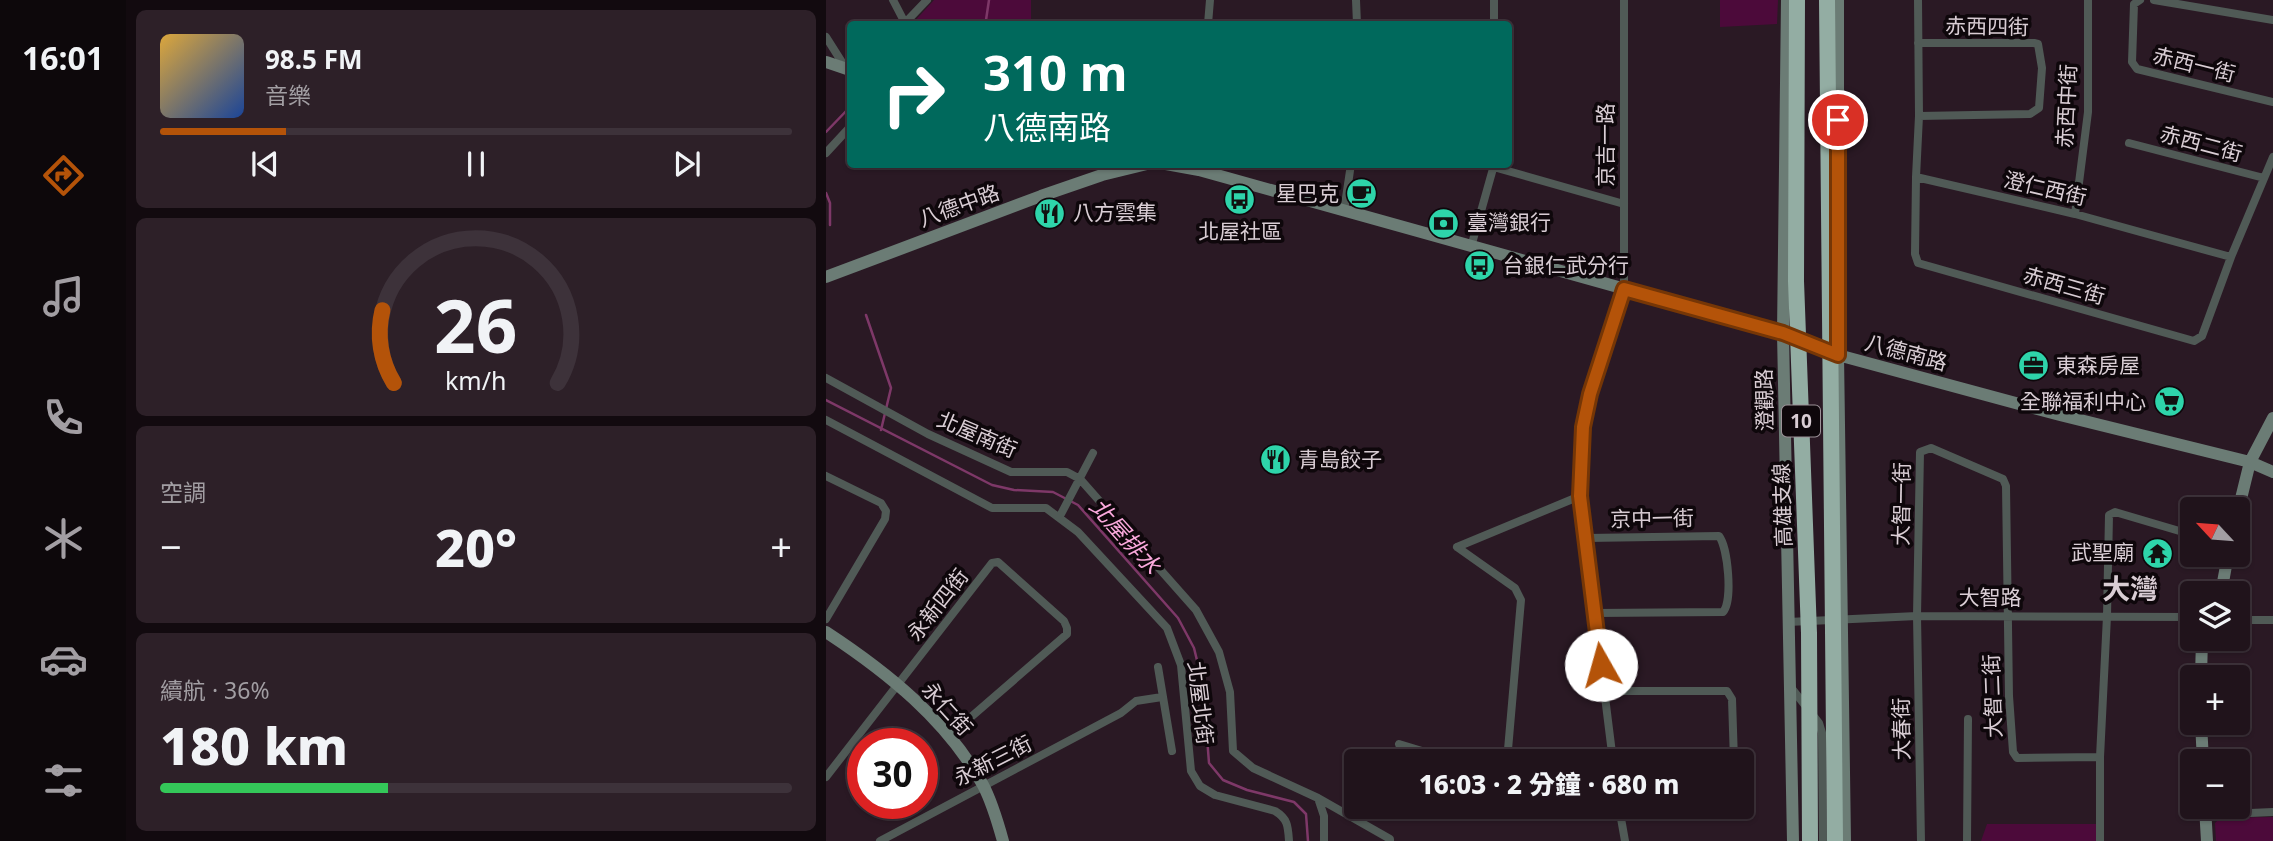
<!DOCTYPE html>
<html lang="zh-TW">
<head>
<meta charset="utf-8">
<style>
	:root { --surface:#20131b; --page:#2d2028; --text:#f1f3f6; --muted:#a29ea3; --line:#3d323a; --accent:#b45309 }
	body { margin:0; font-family:"Noto Sans","Noto Sans TC",sans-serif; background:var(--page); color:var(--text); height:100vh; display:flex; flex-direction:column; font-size:26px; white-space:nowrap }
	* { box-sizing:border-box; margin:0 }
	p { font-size:23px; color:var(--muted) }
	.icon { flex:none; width:38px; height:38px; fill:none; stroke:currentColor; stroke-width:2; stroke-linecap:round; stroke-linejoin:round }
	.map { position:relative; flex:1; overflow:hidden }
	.side { display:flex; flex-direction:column; gap:10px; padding:10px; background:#120a0f; width:700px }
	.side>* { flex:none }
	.guide { position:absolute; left:21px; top:21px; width:665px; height:147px; border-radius:7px; box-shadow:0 2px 5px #0004,0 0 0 2px var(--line); background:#00695c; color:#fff; overflow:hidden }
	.needle { width:46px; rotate:296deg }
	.controls { position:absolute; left:1354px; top:497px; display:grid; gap:14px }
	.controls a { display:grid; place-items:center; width:70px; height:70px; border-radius:7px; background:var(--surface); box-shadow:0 2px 5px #0004,0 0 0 2px var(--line); font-size:35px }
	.speed { position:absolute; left:21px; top:728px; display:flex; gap:14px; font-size:35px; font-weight:700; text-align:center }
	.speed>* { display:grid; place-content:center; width:91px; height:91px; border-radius:50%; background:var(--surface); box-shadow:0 2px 5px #0004,0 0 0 2px var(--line); line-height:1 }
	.speed .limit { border:10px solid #d22; background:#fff; color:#111 }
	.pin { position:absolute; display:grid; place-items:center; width:60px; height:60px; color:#fff; margin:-30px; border:4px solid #fff; border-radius:50%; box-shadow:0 2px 7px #0007 }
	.me { position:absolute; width:77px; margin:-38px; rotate:353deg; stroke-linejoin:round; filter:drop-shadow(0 0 5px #0008) }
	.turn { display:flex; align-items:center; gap:24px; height:147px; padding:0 21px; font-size:32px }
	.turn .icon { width:91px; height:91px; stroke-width:2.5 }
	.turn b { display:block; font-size:49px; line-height:60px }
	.big { font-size:52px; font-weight:800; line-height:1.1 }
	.side .card { flex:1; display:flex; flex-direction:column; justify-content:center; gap:10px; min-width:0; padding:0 24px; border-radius:10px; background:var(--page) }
	.side .dial { align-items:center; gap:0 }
	.dial svg { height:182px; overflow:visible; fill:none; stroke:var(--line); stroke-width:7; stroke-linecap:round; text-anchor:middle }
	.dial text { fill:var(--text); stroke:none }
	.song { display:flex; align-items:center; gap:21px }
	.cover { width:84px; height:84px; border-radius:10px; background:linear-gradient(135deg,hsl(40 70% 55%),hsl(220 70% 35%)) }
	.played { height:7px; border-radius:4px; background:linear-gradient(90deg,var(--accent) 20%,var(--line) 20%) }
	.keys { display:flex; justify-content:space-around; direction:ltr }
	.heat { display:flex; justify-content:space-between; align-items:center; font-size:38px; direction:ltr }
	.charge { height:10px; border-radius:5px; background:linear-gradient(90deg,#34c759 36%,var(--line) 0) }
	.trip { position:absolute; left:518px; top:749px; width:410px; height:70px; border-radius:7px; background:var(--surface); box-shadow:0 2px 5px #0004,0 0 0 2px var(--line); font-weight:800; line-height:70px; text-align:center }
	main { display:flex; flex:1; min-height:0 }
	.tab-bar { display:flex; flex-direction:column; width:126px; justify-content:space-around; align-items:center; background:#0d080b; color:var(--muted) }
	.tab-bar .icon { width:49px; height:49px }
	.tab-bar .active { color:var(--accent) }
	.tab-bar b { font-size:32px; color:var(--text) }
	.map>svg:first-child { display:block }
	.green { fill:#4c0a3a }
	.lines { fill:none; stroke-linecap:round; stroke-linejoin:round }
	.stream { stroke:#7e3868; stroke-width:2.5 }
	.street { stroke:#505a56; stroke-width:8 }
	.secondary { stroke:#6b7c75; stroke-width:12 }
	.highway-bridge { stroke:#93ada3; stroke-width:16 }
	.route-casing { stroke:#753606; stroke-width:18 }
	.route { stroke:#b45309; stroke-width:12 }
	.labels { text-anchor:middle; stroke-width:7; stroke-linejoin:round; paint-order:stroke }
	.shield { fill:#0e070b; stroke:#9c9298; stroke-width:2 }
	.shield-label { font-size:19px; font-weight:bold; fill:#d9cdd4 }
	.street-label { font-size:21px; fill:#d9cdd4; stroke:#0e070b }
	.poi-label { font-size:21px; fill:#d9cdd4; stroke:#0e070b; text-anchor:start }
	.water-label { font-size:23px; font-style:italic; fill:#faa8dc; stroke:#0e070b }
	.district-label { font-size:28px; font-weight:bold; fill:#d9cdd4; stroke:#0e070b }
</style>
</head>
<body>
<main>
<nav class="tab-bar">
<b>16:01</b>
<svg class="icon active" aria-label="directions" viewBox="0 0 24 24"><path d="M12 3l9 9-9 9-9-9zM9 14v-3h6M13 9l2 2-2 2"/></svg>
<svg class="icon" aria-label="music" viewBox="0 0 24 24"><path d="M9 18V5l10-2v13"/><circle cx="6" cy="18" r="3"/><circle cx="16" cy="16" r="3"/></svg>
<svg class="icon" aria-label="phone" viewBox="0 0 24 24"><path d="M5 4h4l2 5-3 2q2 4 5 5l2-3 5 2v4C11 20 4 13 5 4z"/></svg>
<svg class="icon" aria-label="climate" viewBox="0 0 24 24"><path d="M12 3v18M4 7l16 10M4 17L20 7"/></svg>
<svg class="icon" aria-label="car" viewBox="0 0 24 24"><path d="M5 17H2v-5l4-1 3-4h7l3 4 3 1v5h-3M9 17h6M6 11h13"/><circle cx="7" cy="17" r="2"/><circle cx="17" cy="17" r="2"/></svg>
<svg class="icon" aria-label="filters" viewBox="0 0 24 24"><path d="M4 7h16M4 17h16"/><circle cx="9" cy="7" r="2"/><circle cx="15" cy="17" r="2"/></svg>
</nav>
<section class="side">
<div class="card">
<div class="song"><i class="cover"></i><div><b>98.5 FM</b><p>音樂</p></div></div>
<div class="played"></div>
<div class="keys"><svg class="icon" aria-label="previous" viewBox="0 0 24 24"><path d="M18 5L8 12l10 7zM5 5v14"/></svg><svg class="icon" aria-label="pause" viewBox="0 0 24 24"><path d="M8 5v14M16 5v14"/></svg><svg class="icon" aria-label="next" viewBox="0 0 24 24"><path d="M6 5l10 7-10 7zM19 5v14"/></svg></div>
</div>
<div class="card dial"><svg viewBox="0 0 100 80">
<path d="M14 69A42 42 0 1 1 86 69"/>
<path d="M14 69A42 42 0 0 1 9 37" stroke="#b45309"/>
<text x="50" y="56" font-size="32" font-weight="700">26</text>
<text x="50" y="72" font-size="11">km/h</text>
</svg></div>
<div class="card"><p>空調</p>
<div class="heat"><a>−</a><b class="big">20°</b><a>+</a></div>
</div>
<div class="card"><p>續航 · 36%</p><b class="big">180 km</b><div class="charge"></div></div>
</section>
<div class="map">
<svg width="1447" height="841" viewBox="0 0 1447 841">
	<rect width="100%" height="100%" fill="#2a1924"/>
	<path class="green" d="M108,0H205V24H86Z
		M894,0H952L951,24L894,27Z
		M1447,817V841H1390L1389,823L1394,818Z
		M1161,824H1270L1271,841H1155Z"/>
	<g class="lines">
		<path class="stream" d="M156,24L160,20L163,0
			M0,132L24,107
			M0,193L4,203V225
			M40,315L65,388L55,430
			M0,400L166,485L188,490L227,492L252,505L352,618L368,648L377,685L383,763L397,780L421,790L468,802L480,814L482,841"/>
		<path class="street" d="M67,0L79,23
			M530,0L531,24
			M668,0V24
			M1092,0L1093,116L1090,177L1249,214L1405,257L1447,157
			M1314,0L1308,4L1306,62L1311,69L1447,102
			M1328,0L1447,20
			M78,24L101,0
			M382,24L384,0
			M0,37L19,67
			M1092,43H1208L1212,44L1216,68L1213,108L1204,114L1093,116
			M1303,143L1438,178
			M0,153L24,127
			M657,164L798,204
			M1090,177L1089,254L1092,263L1368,341L1376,336L1405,257
			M518,211L525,164
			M1249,214L1262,112V0
			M645,247L668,165
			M0,378L102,434L185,472H241L254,479L370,610L393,652L404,692L407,751L427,768L492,798L498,816V841
			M0,420L166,508H220L252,532L341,628L355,665L365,771L374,786L389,795L449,811C462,819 462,826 463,841
			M0,476L55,503L60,511L59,519L0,619
			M234,516L267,453
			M761,538L893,536C902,548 907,601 897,612L769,613
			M631,547L689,588L695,600L681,761
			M631,547L754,496
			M1412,620H1447
			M962,622L1091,616L1367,617
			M332,667L346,751
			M967,690L993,723L996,733L997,841
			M778,691H901L906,699L908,761
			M573,744L629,761
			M1274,757V841
			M787,761L754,496L757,427L764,394L798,289V0
			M0,777L166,563L172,562L238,621L241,628V634L123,736
			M492,798L564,839V841
			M793,807L799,841
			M1379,815L1447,812
			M54,841L295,713L310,701L336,697
			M1095,841L1091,616L1094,452L1105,448L1177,479L1180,486L1183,696L1187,752L1191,758L1274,757L1281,616L1283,515L1289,512L1367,535
			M1141,841L1142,719"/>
		<path class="secondary" d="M961,0L957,333L967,841
			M1012,0V355L1019,841
			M0,62L24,70
			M340,164L373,170L957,333L1012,355L1234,415L1424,462L1447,472
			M0,277L215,196L276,175L321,164
			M1412,511L1424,462L1447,418
			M1395,593L1402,555
			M0,632C61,672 121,720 157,785C166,802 172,823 177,841
			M1375,677L1376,639
			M1375,723L1377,761
			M1379,807L1381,841"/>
		<path class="highway-bridge" d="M971,0L970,281L983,633L984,841
			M1001,0L1009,841"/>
	</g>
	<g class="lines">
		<defs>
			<path id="route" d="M775,665L754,496L757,427L764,394L798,289L957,333L1012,355V120"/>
		</defs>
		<use href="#route" class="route-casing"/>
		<use href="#route" class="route"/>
	</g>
	<defs>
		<symbol id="cafe-disc" viewBox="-11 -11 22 22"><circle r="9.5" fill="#2ed4aa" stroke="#0e070b"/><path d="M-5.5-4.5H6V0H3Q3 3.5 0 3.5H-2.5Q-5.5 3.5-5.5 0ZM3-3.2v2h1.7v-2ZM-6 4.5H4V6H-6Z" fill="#111"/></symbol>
		<symbol id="bus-disc" viewBox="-11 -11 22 22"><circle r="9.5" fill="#2ed4aa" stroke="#0e070b"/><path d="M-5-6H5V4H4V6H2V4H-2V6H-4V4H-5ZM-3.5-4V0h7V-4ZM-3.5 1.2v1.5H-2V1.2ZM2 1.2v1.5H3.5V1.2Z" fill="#111"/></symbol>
		<symbol id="restaurant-disc" viewBox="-11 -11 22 22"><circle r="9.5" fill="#2ed4aa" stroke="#0e070b"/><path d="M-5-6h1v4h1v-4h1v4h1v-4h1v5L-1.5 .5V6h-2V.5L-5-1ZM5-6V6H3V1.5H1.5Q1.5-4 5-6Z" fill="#111"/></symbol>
		<symbol id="bank-disc" viewBox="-11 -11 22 22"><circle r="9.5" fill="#2ed4aa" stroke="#0e070b"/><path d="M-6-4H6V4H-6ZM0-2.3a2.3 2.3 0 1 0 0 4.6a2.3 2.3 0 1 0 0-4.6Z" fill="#111"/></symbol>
		<symbol id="office-disc" viewBox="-11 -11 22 22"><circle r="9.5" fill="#2ed4aa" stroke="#0e070b"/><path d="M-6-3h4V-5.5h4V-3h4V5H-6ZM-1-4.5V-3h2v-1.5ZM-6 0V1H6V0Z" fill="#111"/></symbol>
		<symbol id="supermarket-disc" viewBox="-11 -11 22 22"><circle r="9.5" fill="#2ed4aa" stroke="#0e070b"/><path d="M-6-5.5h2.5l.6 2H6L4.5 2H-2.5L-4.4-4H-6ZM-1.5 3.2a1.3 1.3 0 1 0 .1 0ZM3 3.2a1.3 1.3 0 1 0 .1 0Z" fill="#111"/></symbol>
		<symbol id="temple-disc" viewBox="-11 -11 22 22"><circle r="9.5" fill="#2ed4aa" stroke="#0e070b"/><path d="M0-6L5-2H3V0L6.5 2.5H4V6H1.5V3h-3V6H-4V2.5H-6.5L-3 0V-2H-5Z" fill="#111"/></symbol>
	</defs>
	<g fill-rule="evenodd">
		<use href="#cafe-disc" x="518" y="176" width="35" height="35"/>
		<use href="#bus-disc" x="396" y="182" width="35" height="35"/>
		<use href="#restaurant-disc" x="206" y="196" width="35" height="35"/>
		<use href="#bank-disc" x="600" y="206" width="35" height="35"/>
		<use href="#bus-disc" x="636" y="248" width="35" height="35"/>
		<use href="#office-disc" x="1190" y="348" width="35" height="35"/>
		<use href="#supermarket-disc" x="1326" y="384" width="35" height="35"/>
		<use href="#restaurant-disc" x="432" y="442" width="35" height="35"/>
		<use href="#temple-disc" x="1314" y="536" width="35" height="35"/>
	</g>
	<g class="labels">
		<rect class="shield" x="956" y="405.5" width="38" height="31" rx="5"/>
		<g class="shield-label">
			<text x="975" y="428">10</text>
		</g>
		<g class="street-label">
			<text transform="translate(1161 27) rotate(1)" y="7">赤西四街</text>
			<text transform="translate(1368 65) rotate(14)" y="7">赤西一街</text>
			<text transform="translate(1241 106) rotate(-87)" y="7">赤西中街</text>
			<text transform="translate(1375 144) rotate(15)" y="7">赤西二街</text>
			<text transform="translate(780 145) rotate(-90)" y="7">京吉一路</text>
			<text transform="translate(1219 189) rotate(13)" y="7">澄仁西街</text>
			<text transform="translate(133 206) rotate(-20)" y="7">八德中路</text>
			<text transform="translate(1238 286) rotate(16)" y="7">赤西三街</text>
			<text transform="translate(1080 353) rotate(15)" y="7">八德南路</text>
			<text transform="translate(939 400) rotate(-91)" y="7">澄觀路</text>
			<text transform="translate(151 435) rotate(23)" y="7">北屋南街</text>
			<text transform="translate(1076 504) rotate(-89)" y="7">大智一街</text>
			<text transform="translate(957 505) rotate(-92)" y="7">高雄支線</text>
			<text transform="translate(826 519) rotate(-1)" y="7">京中一街</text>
			<text x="1164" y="605">大智路</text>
			<text transform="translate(112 605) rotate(-52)" y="7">永新四街</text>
			<text transform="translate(1167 696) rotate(-92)" y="7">大智二街</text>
			<text transform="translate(374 703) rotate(83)" y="7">北屋北街</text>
			<text transform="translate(121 709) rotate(48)" y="7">永仁街</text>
			<text transform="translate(1076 729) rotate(-91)" y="7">大春街</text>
			<text transform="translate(167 761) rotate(-27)" y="7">永新三街</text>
		</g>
		<g class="poi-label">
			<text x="513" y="201" text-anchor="end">星巴克</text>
			<text x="247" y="220">八方雲集</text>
			<text x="641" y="230">臺灣銀行</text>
			<text x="414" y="239" text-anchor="middle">北屋社區</text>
			<text x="677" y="273">台銀仁武分行</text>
			<text x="1230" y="373">東森房屋</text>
			<text x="1320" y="409" text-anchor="end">全聯福利中心</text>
			<text x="472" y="467">青島餃子</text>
			<text x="1308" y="560" text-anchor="end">武聖廟</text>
		</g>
		<g class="water-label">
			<text transform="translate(299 536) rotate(48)" y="8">北屋排水</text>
		</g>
		<g class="district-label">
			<text x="1304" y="599">大灣</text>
		</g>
	</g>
</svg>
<div class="controls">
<a><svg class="needle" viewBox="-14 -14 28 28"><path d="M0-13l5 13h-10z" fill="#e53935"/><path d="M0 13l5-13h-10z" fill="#a29ea3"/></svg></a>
<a><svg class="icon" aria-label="layers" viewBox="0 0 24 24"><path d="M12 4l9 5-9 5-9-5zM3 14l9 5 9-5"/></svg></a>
<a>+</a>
<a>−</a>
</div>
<div class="speed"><div class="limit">30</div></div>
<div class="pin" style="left:1012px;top:120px;background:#d93025"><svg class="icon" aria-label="arrive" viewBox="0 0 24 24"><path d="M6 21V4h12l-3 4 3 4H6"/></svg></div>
<svg class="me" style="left:775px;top:665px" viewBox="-20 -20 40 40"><circle r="19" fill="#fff"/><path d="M0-13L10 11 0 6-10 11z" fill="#b45309"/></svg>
<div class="trip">16:03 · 2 分鐘 · 680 m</div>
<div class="guide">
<div class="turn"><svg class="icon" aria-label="right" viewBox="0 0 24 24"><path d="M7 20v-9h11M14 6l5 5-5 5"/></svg><div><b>310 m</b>八德南路</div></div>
</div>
</div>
</main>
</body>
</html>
